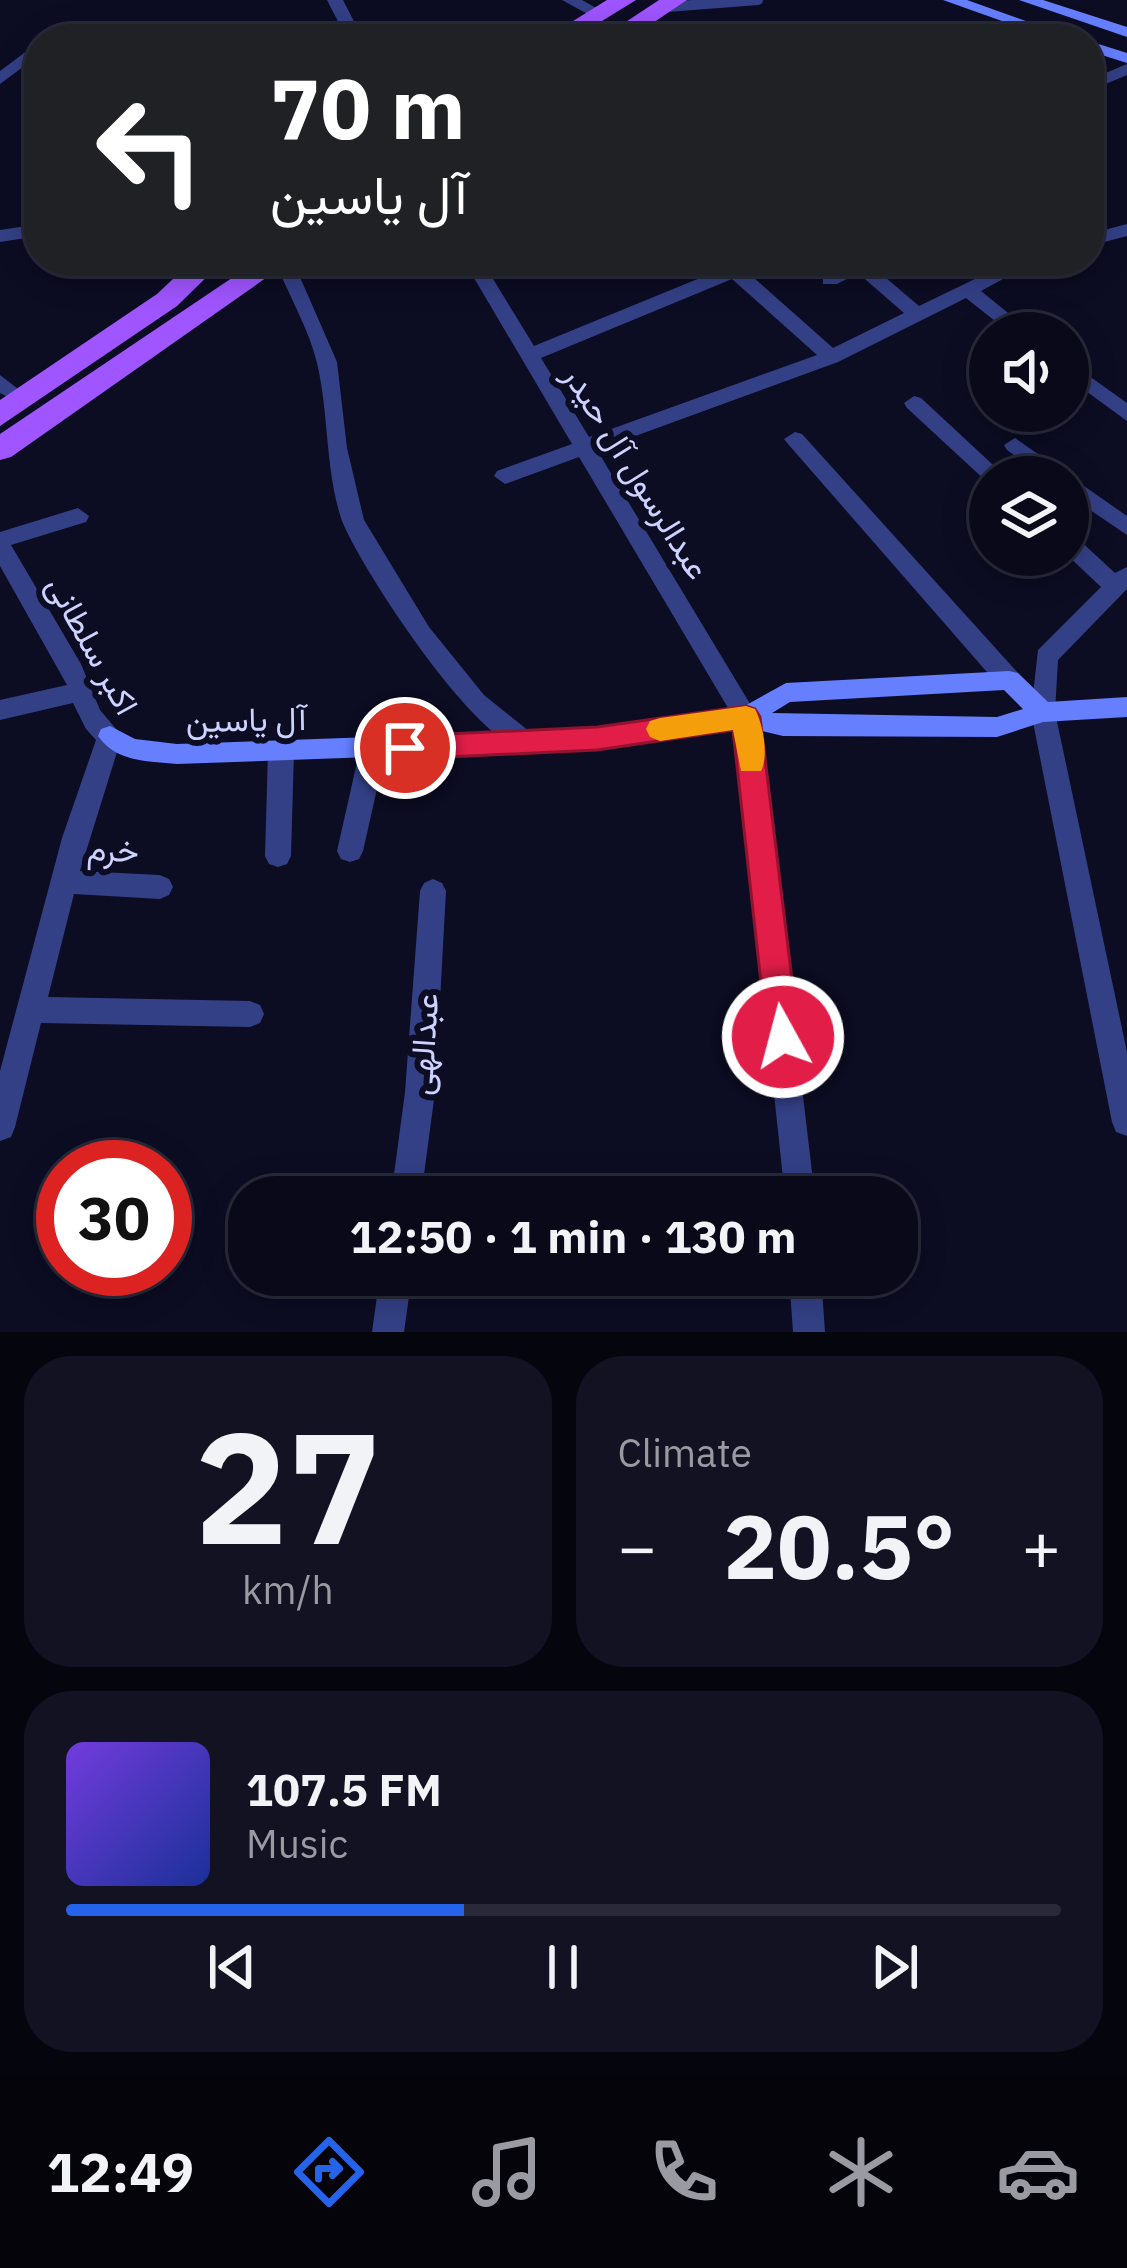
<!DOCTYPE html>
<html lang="en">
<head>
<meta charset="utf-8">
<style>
	:root { --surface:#09091a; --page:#121223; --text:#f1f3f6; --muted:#999aa2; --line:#292a39; --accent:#2563eb }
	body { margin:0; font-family:"IBM Plex Sans",Vazirmatn,sans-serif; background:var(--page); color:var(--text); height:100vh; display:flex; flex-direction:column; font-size:45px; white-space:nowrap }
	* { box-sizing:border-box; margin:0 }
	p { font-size:39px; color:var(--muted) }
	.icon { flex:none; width:66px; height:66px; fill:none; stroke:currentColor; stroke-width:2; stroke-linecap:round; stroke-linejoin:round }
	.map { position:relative; height:1332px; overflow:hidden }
	.drawer { display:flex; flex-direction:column; gap:24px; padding:24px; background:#05050e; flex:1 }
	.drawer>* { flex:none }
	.hud { position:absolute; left:24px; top:24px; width:1080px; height:252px; border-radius:48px; box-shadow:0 6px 30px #0003,0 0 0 3px var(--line); background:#202124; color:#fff; overflow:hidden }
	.tools { position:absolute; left:969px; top:312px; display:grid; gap:24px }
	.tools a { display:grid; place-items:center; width:120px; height:120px; border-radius:50%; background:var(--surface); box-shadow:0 6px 30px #0003,0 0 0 3px var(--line); font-size:60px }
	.speed { position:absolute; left:36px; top:1140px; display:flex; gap:24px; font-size:60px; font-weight:700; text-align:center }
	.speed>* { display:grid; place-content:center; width:156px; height:156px; border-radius:50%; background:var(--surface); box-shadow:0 6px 30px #0003,0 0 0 3px var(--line); line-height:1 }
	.speed .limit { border:18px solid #d22; background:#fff; color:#111 }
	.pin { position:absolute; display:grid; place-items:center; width:102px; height:102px; color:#fff; margin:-51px; border:6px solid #fff; border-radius:50%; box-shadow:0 3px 12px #0007 }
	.me { position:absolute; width:132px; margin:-66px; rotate:353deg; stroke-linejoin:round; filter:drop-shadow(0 0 9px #0008) }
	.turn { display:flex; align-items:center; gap:42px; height:252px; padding:0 48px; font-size:54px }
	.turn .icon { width:156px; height:156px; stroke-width:2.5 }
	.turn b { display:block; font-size:84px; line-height:102px }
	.big { font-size:90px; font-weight:700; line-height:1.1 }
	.drawer .tile { flex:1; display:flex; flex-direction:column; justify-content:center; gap:18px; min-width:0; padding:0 42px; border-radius:48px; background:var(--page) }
	.drawer .dial { align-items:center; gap:0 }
	.dial b { font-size:156px; line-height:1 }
	.song { display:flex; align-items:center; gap:36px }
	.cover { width:144px; height:144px; border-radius:18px; background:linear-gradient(135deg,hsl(260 70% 55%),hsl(230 70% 35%)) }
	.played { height:12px; border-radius:6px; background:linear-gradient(90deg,var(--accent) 40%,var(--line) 40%) }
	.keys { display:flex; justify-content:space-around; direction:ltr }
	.heat { display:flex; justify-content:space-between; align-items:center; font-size:66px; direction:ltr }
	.drawer .tiles { flex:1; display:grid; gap:24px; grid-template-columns:1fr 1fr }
	.tile:last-child { grid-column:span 2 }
	.trip { position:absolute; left:228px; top:1176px; width:690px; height:120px; border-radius:48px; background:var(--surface); box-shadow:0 6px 30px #0003,0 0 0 3px var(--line); font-weight:700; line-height:120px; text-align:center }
	.menu { display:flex; height:192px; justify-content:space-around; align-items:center; background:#04040a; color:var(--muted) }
	.menu .icon { width:84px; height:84px }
	.menu .selected { color:var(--accent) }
	.menu b { font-size:54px; color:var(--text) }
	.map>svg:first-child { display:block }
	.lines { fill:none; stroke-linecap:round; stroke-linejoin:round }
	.lane { stroke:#334086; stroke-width:10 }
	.street { fill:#334086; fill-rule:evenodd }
	.secondary { fill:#657fff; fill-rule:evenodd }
	.primary { fill:#9f55ff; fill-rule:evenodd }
	.route { fill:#e11d48; stroke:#92132f; stroke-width:3 }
	.slow { fill:#f59e0b }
	.labels { text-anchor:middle; stroke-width:12; stroke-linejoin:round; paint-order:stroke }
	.street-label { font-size:33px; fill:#ced2ff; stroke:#0c0c23 }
</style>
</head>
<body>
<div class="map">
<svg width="1127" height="1332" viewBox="0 0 1127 1332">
	<rect width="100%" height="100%" fill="#0c0c23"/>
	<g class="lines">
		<path class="lane" d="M667,7L758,0"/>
		<path class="street" d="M327,0H343L363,39H347Z
			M562,0H582L607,14L593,17Z
			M39,42V55L0,84V71Z
			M1127,64V75L1089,91V80Z
			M39,224V236L0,242V230Z
			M1127,224V236L1089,246V234Z
			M275,261H293L337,362L347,448L364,520L429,627L484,695L535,736L538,743L535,750C488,766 355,560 341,518C325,467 329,414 317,363C309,329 288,294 275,261Z
			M464,261H482L534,346L722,269L718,261H735L833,348L904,313L858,273L837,284H823V276L852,261H876L872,266L919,306L1012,261H1036L981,291L1033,333H1010L966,298L838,362L597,450L758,717L815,1197H785L734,718L579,457L505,484L494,476L497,471L572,444ZM732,279L817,355L589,437L541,358Z
			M1068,361L1127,403V421L1068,378Z
			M0,375L22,392L19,397L12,399L0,393Z
			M914,396L921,398L1006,477H990L987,482L907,408L904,403Z
			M795,432L802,434L1018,673L1021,680L1018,687H1000L788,444L784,439Z
			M1015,438L1127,516V535L1068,495V477H1044L1007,450L1004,445Z
			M78,508L89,516L86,522L11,545L81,664L100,710L122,736L80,871L160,875L169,879L173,887L169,895L160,899L74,894L48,997L250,1001L260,1005L264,1014L260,1023L250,1027L41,1023L15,1127L11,1137L0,1141V1071L62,838L96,740L86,729L73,703L0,720V700L67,685L0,566V532Z
			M1068,535L1076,537L1115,573L1127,567V589L1058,660L1055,712L1127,1052V1136L1116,1132L1112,1122L1031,712L1038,650L1101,587L1067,555Z
			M373,739L382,742L386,749L363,851L359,859L350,862L341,859L337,851L360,749L364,742Z
			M281,741L290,744L294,751L291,856L287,864L278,867L269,864L265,856L268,751L272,744Z
			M433,879L442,883L446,891L435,1092L421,1197H391L405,1092L420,891L424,883Z
			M380,1275H412L404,1332H372Z
			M789,1275H821L825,1332H793Z"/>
		<path class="secondary" d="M943,0H967L1076,39H1052Z
			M1019,0H1043L1127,27V37Z
			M1089,41L1127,53V63L1089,51Z
			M1009,671L1018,673L1048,702L1127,697V717L1043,722L997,737L783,736L746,727L597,749L177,764C147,761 116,762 98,736L101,729L110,726L135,739L177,744L597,729L741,708L786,683ZM1004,690L1023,709L997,717L772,713L790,702Z"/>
		<path class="primary" d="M607,0H636L573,39H544Z
			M659,0H687L629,39H600Z
			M192,261H223L177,306L0,426V400L157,294Z
			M257,261H290L11,457L0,460V434Z"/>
	</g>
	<path class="route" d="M746,706L755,709L760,717L799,1037L795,1048L783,1052L771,1048L767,1037L733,730L597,750L405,759L395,756L391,748L395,739L405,736L597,727Z"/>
	<path class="slow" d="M746,706L755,709C763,724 769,756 761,771H741L733,730L660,741L650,737L646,729L650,721L660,718Z"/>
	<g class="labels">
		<g class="street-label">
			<text transform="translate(637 472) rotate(58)" y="12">عبدالرسول آل حیدر</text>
			<text transform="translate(93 645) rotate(61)" y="12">اکبر سلطانی</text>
			<text transform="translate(246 719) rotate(-1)" y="12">آل یاسین</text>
			<text transform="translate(113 849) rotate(3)" y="12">خرم</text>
			<text transform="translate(423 1044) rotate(-86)" y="12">عبدالهی</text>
		</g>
	</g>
</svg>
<div class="tools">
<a><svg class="icon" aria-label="sound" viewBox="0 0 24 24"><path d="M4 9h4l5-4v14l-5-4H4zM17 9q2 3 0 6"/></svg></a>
<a><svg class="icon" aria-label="layers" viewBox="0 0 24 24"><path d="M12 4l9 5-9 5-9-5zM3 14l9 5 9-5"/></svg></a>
</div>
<div class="speed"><div class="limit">30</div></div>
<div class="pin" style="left:405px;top:748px;background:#d93025"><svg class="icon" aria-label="arrive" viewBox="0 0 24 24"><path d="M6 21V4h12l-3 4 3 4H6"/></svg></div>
<svg class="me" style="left:783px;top:1037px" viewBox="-20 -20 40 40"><circle r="17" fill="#e11d48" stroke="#fff" stroke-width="3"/><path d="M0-11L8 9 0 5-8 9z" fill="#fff"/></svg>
<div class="trip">12:50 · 1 min · 130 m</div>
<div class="hud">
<div class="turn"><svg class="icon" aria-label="left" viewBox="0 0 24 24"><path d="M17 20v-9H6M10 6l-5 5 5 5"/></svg><div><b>70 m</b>آل یاسین</div></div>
</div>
</div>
<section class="drawer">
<div class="tiles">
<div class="tile dial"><b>27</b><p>km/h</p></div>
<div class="tile"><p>Climate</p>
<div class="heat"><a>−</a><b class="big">20.5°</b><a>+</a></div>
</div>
<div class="tile">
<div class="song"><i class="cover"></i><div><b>107.5 FM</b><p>Music</p></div></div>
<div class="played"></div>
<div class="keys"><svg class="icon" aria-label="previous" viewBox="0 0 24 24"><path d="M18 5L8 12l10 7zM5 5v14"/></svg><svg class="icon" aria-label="pause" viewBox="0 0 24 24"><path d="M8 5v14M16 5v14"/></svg><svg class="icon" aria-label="next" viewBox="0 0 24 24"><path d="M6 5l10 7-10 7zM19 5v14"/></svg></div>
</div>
</div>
</section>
<nav class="menu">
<b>12:49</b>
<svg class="icon selected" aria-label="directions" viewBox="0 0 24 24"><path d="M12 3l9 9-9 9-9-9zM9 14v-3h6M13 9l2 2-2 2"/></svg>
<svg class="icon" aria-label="music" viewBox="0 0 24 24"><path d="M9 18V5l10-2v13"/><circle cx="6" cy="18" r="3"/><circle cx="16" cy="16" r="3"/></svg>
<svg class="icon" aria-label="phone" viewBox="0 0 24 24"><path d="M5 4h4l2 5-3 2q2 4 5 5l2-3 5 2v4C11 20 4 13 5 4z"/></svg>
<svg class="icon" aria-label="climate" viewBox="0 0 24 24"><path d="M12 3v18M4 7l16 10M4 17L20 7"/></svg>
<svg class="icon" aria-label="car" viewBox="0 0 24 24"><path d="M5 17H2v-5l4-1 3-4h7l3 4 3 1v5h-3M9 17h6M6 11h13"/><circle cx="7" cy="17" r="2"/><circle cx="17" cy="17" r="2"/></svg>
</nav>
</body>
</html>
